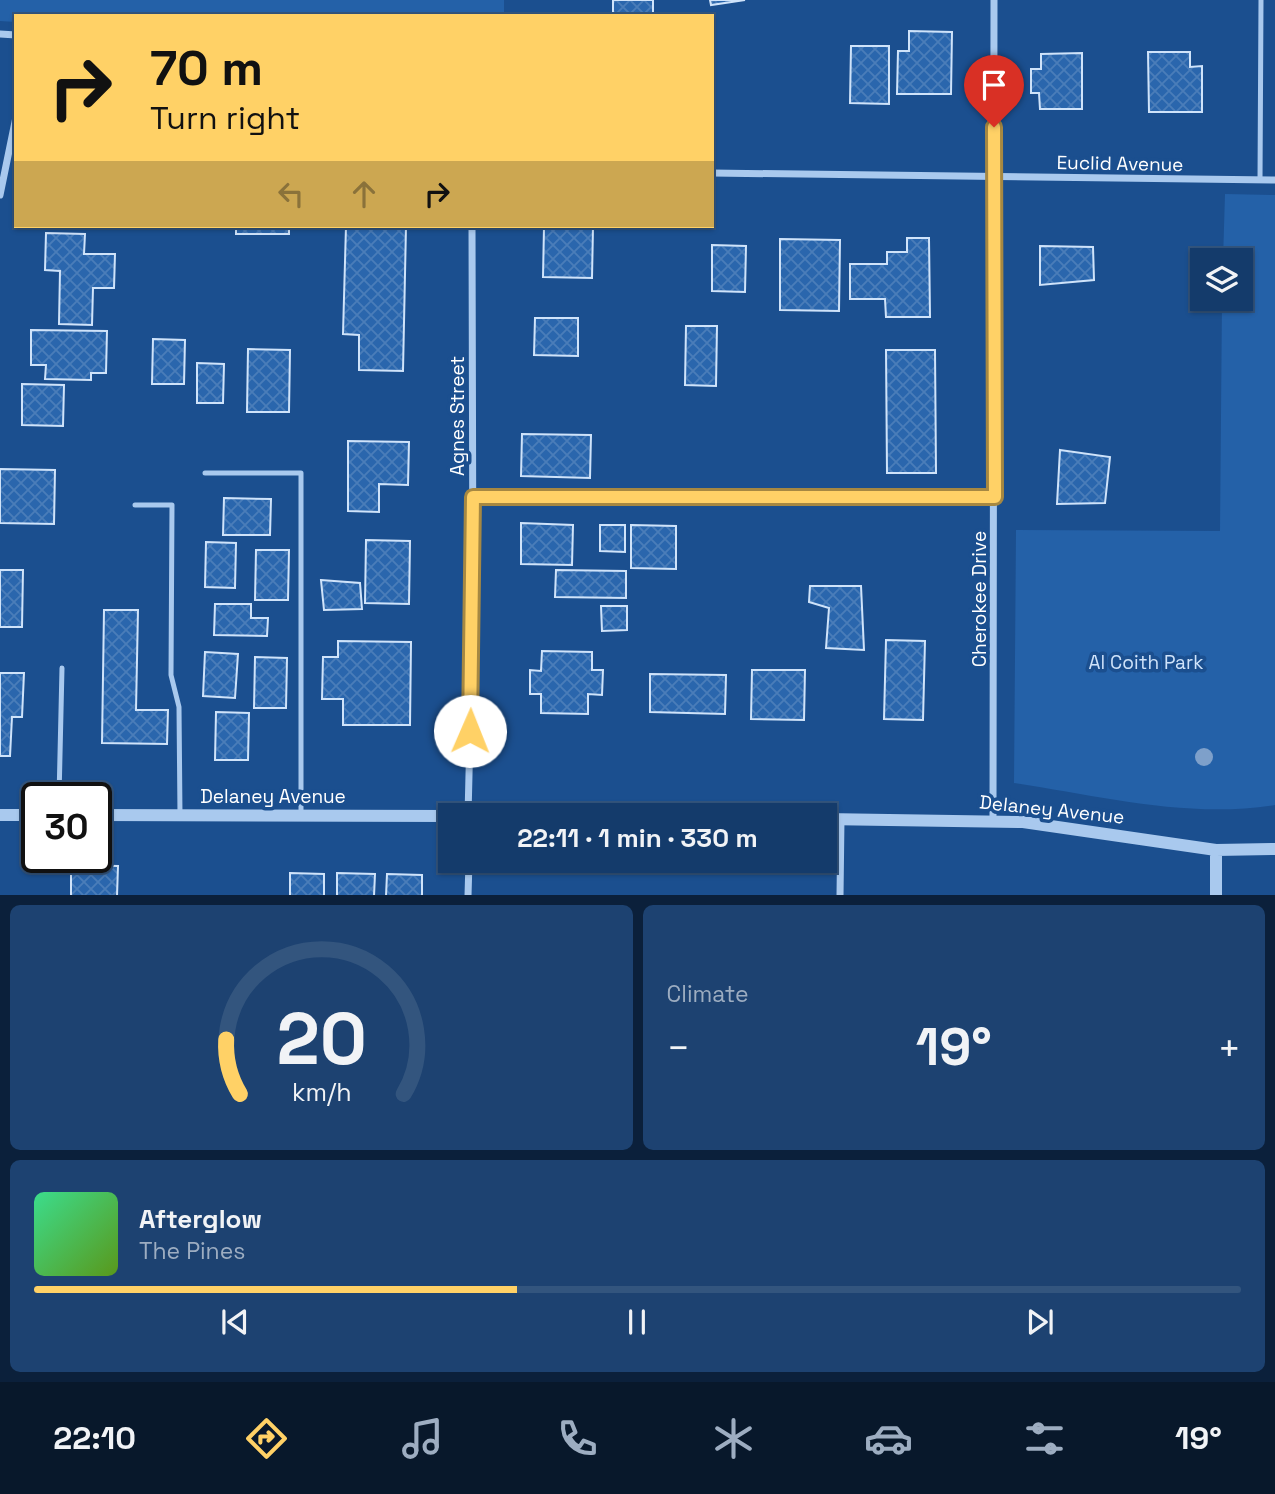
<!DOCTYPE html>
<html lang="en">
<head>
<meta charset="utf-8">
<style>
	:root { --surface:#143b6b; --page:#1d4271; --text:#f1f3f6; --muted:#9dadc1; --line:#33557e; --accent:#ffd166 }
	body { margin:0; font-family:"Space Grotesk",sans-serif; background:var(--page); color:var(--text); height:100vh; display:flex; flex-direction:column; font-size:26px; white-space:nowrap }
	* { box-sizing:border-box; margin:0 }
	p { font-size:23px; color:var(--muted) }
	.icon { flex:none; width:38px; height:38px; fill:none; stroke:currentColor; stroke-width:2; stroke-linecap:round; stroke-linejoin:round }
	.map { position:relative; height:895px; overflow:hidden }
	.sheet { display:flex; flex-direction:column; gap:10px; padding:10px; background:#0b203b; flex:1 }
	.sheet>* { flex:none }
	.banner { position:absolute; left:14px; top:14px; width:700px; height:214px; border-radius:0px; box-shadow:0 2px 5px #0004,0 0 0 2px var(--line); background:#ffd166; color:#111; overflow:hidden }
	.buttons { position:absolute; left:1190px; top:248px; display:grid; gap:14px }
	.buttons a { display:grid; place-items:center; width:63px; height:63px; border-radius:0px; background:var(--surface); box-shadow:0 2px 5px #0004,0 0 0 2px var(--line); font-size:35px }
	.speed { position:absolute; left:21px; top:782px; display:flex; gap:14px; font-size:35px; font-weight:700; text-align:center }
	.speed>* { display:grid; place-content:center; width:91px; height:91px; border-radius:50%; background:var(--surface); box-shadow:0 2px 5px #0004,0 0 0 2px var(--line); line-height:1 }
	.speed .limit { border:4px solid #111; border-radius:10px; background:#fff; color:#111 }
	.pin { position:absolute; display:grid; place-items:center; width:60px; height:60px; color:#fff; margin:-72px -30px; border-radius:50% 50% 50% 0; rotate:-45deg; box-shadow:0 0 7px #0007 }
	.pin .icon { rotate:45deg }
	.me { position:absolute; width:77px; margin:-38px; rotate:1deg; stroke-linejoin:round; filter:drop-shadow(0 0 5px #0008) }
	.turn { display:flex; align-items:center; gap:24px; height:147px; padding:0 21px; font-size:32px }
	.turn .icon { width:91px; height:91px; stroke-width:2.5 }
	.turn b { display:block; font-size:49px; line-height:60px }
	.lanes { display:flex; align-items:center; height:66px; padding:0 21px; background:#0003; justify-content:center; gap:35px; direction:ltr }
	.lanes .off { opacity:.35 }
	.big { font-size:52px; font-weight:800; line-height:1.1 }
	.sheet .widget { flex:1; display:flex; flex-direction:column; justify-content:center; gap:10px; min-width:0; padding:0 24px; border-radius:10px; background:var(--page) }
	.sheet .dial { align-items:center; gap:0 }
	.dial svg { height:182px; overflow:visible; fill:none; stroke:var(--line); stroke-width:7; stroke-linecap:round; text-anchor:middle }
	.dial text { fill:var(--text); stroke:none }
	.song { display:flex; align-items:center; gap:21px }
	.cover { width:84px; height:84px; border-radius:10px; background:linear-gradient(135deg,hsl(150 70% 55%),hsl(90 70% 35%)) }
	.played { height:7px; border-radius:4px; background:linear-gradient(90deg,var(--accent) 40%,var(--line) 40%) }
	.keys { display:flex; justify-content:space-around; direction:ltr }
	.heat { display:flex; justify-content:space-between; align-items:center; font-size:38px; direction:ltr }
	.sheet .tiles { flex:1; display:grid; gap:10px; grid-template-columns:1fr 1fr }
	.widget:last-child { grid-column:span 2 }
	.trip { position:absolute; left:438px; top:803px; width:399px; height:70px; border-radius:0px; background:var(--surface); box-shadow:0 2px 5px #0004,0 0 0 2px var(--line); font-weight:800; line-height:70px; text-align:center }
	.tabs { display:flex; height:112px; justify-content:space-around; align-items:center; background:#08182b; color:var(--muted) }
	.tabs .icon { width:49px; height:49px }
	.tabs .active { color:var(--accent) }
	.tabs b { font-size:32px; color:var(--text) }
	.map>svg:first-child { display:block }
	.green { fill:#2461a8 }
	.building { fill:url(#building-cross-hatch); stroke:#cfe3fa; stroke-width:2 }
	.lines { fill:none; stroke-linecap:round; stroke-linejoin:round }
	.service { stroke:#a9c9ee; stroke-width:5 }
	.minor { stroke:#a9c9ee; stroke-width:7 }
	.tertiary { stroke:#a9c9ee; stroke-width:12 }
	.tree { fill:#7ea0ca }
	.route-casing { stroke:#a68842; stroke-width:18 }
	.route { stroke:#ffd166; stroke-width:12 }
	.labels { text-anchor:middle; stroke-width:7; stroke-linejoin:round; paint-order:stroke }
	.street-label { font-size:19px; fill:#fff; stroke:#1b4f8f }
	.park-label { font-size:19px; fill:#cfe3fa; stroke:#1b4f8f }
</style>
</head>
<body>
<div class="map">
<svg width="1275" height="896" viewBox="0 0 1275 896">
	<defs>
		<pattern id="building-cross-hatch" width="8" height="8" patternUnits="userSpaceOnUse" patternTransform="scale(1.75)"><rect width="8" height="8" fill="#2a66ad"/><path d="M0 0l8 8M0 8l8-8" fill="none" stroke="#4a7db9"/></pattern>
	</defs>
	<rect width="100%" height="100%" fill="#1b4f8f"/>
	<path class="green" d="M0,0H504V16H16V22L0,21Z
		M1225,194L1275,195V805C1188,819 1100,796 1014,783L1016,530L1220,531L1222,299H1241V261H1223Z"/>
	<path class="building" d="M613,0H653V16H613Z
		M710,0H745L711,5Z
		M909,31L952,32L951,94H897L898,51H909Z
		M851,46H889V104L850,103Z
		M1148,52H1190V67L1202,66V112H1149Z
		M1082,53V109H1040L1039,93H1031V69H1041V54Z
		M236,226H289V234H236Z
		M346,226H406L403,371L359,370V335L343,334Z
		M544,227H593L592,278L543,277Z
		M46,233L85,234L84,254H115L114,288H93L92,325L59,324L60,271L45,270Z
		M907,238H929L930,317H886L885,299H850V264H887V252H907Z
		M780,239L840,240L839,311L780,310Z
		M712,245L746,246L745,292L712,291Z
		M1040,246L1093,247L1094,280L1040,285Z
		M535,318H578V356L534,355Z
		M686,326H717L716,386L685,385Z
		M31,330L107,331L106,373H91V380L45,379L46,365H31Z
		M153,339L185,340L184,384H152Z
		M248,349L290,350L289,412H247Z
		M886,350H935L936,473H887Z
		M197,363L224,364L223,403H197Z
		M22,384L64,385L63,426L22,425Z
		M522,434L591,435L590,478L521,476Z
		M348,441L409,442L408,485L379,484V512L348,511Z
		M1060,450L1110,457L1105,503L1057,504Z
		M0,469L55,470L54,524L0,523Z
		M224,498L271,499L270,535H223Z
		M521,523L573,525L572,565L521,564Z
		M600,525H625V552L600,551Z
		M631,525L676,526V569L631,568Z
		M366,540L410,541L409,604L365,603Z
		M206,542L236,543L235,588L205,587Z
		M256,550H289L288,600H255Z
		M0,570H23L22,627H0Z
		M556,570L626,571V598L555,597Z
		M321,580L360,583L362,609L324,610Z
		M810,586H861L864,650L826,648L829,608L809,602Z
		M215,604H251V618H268L267,636L214,635Z
		M601,606H627V630L602,631Z
		M104,610H138L136,710H168L167,744L102,743Z
		M886,640L925,641L923,720L884,719Z
		M338,641L411,642L410,725H343V699H322L323,657H338Z
		M542,651L592,652V670H603L602,695L588,694V714L541,713V694H530V670L541,671Z
		M205,652L238,654L235,698L203,696Z
		M255,657L287,658L286,708H254Z
		M752,670H805L804,720L751,719Z
		M0,673H24L22,717H12L10,756H0Z
		M650,674L726,675L725,714L650,712Z
		M216,712L249,713L248,760H215Z
		M71,865L118,866L117,896H71Z
		M290,873L324,874V896H290Z
		M337,873L375,874L374,896H337Z
		M387,874L422,875V896H386Z"/>
	<g class="lines">
		<path class="service" d="M1260,180L1261,0
			M205,473H301V815
			M473,497H995
			M135,505H172L171,675L179,707L180,815
			M59,798L62,668"/>
		<path class="minor" d="M0,34L16,35
			M712,173L1275,180
			M0,195L16,117
			M468,816L473,609L472,226
			M993,820L994,0
			M468,896L469,861
			M840,896L841,819"/>
		<path class="tertiary" d="M0,815H37
			M96,815L450,816
			M824,819L1023,822L1216,850L1275,849
			M1216,896V850"/>
	</g>
	<circle class="tree" cx="1204" cy="757" r="9"/>
	<g class="lines">
		<defs>
			<path id="route" d="M470,731L473,497H995L994,127"/>
		</defs>
		<use href="#route" class="route-casing"/>
		<use href="#route" class="route"/>
	</g>
	<g class="labels">
		<g class="street-label">
			<text transform="translate(1120 163) rotate(1)" y="7">Euclid Avenue</text>
			<text transform="translate(457 416) rotate(-90)" y="7">Agnes Street</text>
			<text transform="translate(979 599) rotate(-90)" y="7">Cherokee Drive</text>
			<text x="273" y="803">Delaney Avenue</text>
			<text transform="translate(1052 809) rotate(6)" y="7">Delaney Avenue</text>
		</g>
		<g class="park-label">
			<text x="1146" y="669">Al Coith Park</text>
		</g>
	</g>
</svg>
<div class="buttons">
<a><svg class="icon" aria-label="layers" viewBox="0 0 24 24"><path d="M12 4l9 5-9 5-9-5zM3 14l9 5 9-5"/></svg></a>
</div>
<div class="speed"><div class="limit">30</div></div>
<div class="pin" style="left:994px;top:127px;background:#d93025"><svg class="icon" aria-label="arrive" viewBox="0 0 24 24"><path d="M6 21V4h12l-3 4 3 4H6"/></svg></div>
<svg class="me" style="left:470px;top:731px" viewBox="-20 -20 40 40"><circle r="19" fill="#fff"/><path d="M0-13L10 11 0 6-10 11z" fill="#ffd166"/></svg>
<div class="trip">22:11 · 1 min · 330 m</div>
<div class="banner">
<div class="turn"><svg class="icon" aria-label="right" viewBox="0 0 24 24"><path d="M7 20v-9h11M14 6l5 5-5 5"/></svg><div><b>70 m</b>Turn right</div></div>
<div class="lanes"><svg class="icon off" aria-label="left" viewBox="0 0 24 24"><path d="M17 20v-9H6M10 6l-5 5 5 5"/></svg><svg class="icon off" aria-label="ahead" viewBox="0 0 24 24"><path d="M12 20V5M6 11l6-6 6 6"/></svg><svg class="icon" aria-label="right" viewBox="0 0 24 24"><path d="M7 20v-9h11M14 6l5 5-5 5"/></svg></div>
</div>
</div>
<section class="sheet">
<div class="tiles">
<div class="widget dial"><svg viewBox="0 0 100 80">
<path d="M14 69A42 42 0 1 1 86 69"/>
<path d="M14 69A42 42 0 0 1 8 45" stroke="#ffd166"/>
<text x="50" y="56" font-size="32" font-weight="700">20</text>
<text x="50" y="72" font-size="11">km/h</text>
</svg></div>
<div class="widget"><p>Climate</p>
<div class="heat"><a>−</a><b class="big">19°</b><a>+</a></div>
</div>
<div class="widget">
<div class="song"><i class="cover"></i><div><b>Afterglow</b><p>The Pines</p></div></div>
<div class="played"></div>
<div class="keys"><svg class="icon" aria-label="previous" viewBox="0 0 24 24"><path d="M18 5L8 12l10 7zM5 5v14"/></svg><svg class="icon" aria-label="pause" viewBox="0 0 24 24"><path d="M8 5v14M16 5v14"/></svg><svg class="icon" aria-label="next" viewBox="0 0 24 24"><path d="M6 5l10 7-10 7zM19 5v14"/></svg></div>
</div>
</div>
</section>
<nav class="tabs">
<b>22:10</b>
<svg class="icon active" aria-label="directions" viewBox="0 0 24 24"><path d="M12 3l9 9-9 9-9-9zM9 14v-3h6M13 9l2 2-2 2"/></svg>
<svg class="icon" aria-label="music" viewBox="0 0 24 24"><path d="M9 18V5l10-2v13"/><circle cx="6" cy="18" r="3"/><circle cx="16" cy="16" r="3"/></svg>
<svg class="icon" aria-label="phone" viewBox="0 0 24 24"><path d="M5 4h4l2 5-3 2q2 4 5 5l2-3 5 2v4C11 20 4 13 5 4z"/></svg>
<svg class="icon" aria-label="climate" viewBox="0 0 24 24"><path d="M12 3v18M4 7l16 10M4 17L20 7"/></svg>
<svg class="icon" aria-label="car" viewBox="0 0 24 24"><path d="M5 17H2v-5l4-1 3-4h7l3 4 3 1v5h-3M9 17h6M6 11h13"/><circle cx="7" cy="17" r="2"/><circle cx="17" cy="17" r="2"/></svg>
<svg class="icon" aria-label="filters" viewBox="0 0 24 24"><path d="M4 7h16M4 17h16"/><circle cx="9" cy="7" r="2"/><circle cx="15" cy="17" r="2"/></svg>
<b>19°</b>
</nav>
</body>
</html>
